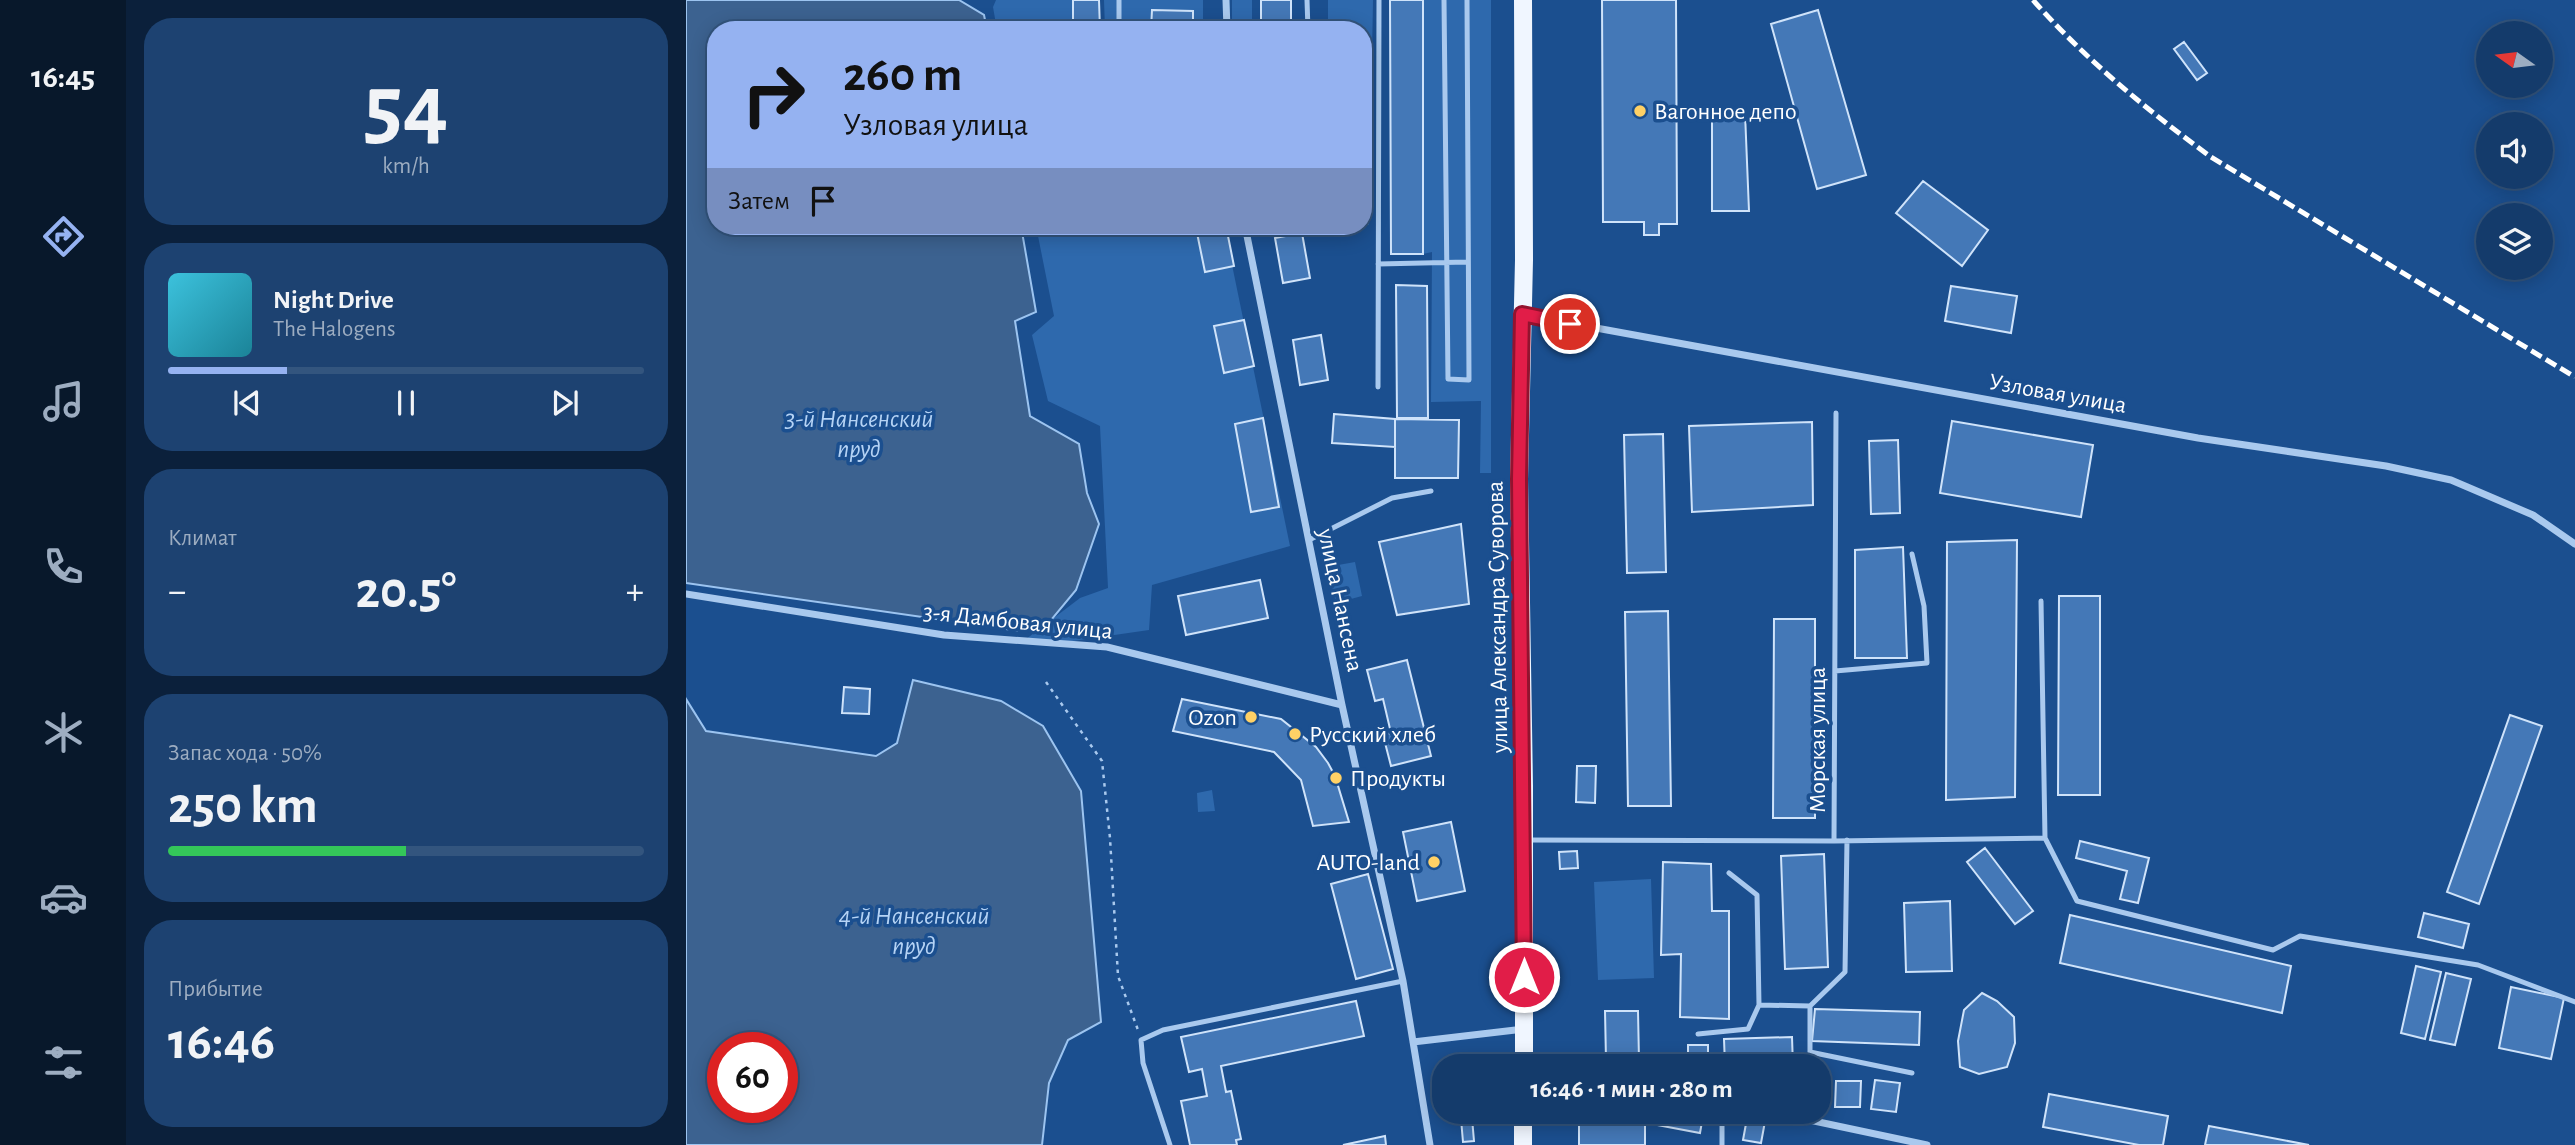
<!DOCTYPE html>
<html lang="ru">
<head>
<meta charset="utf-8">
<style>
	:root { --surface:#143b6b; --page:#1d4271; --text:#f1f3f6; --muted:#9dadc1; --line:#33557e; --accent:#95b2f1 }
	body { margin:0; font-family:"Alegreya Sans",sans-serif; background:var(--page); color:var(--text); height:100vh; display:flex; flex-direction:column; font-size:26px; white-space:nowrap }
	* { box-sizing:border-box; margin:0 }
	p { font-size:23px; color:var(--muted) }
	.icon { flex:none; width:38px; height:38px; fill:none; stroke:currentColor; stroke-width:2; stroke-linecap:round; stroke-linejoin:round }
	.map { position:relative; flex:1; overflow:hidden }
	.drawer { display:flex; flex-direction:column; gap:18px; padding:18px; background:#0b203b; width:560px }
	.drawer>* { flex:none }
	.banner { position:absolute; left:21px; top:21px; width:665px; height:214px; border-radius:28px; box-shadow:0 4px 18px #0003,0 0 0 2px var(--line); background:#95b2f1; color:#111; overflow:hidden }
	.needle { width:46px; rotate:284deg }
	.buttons { position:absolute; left:1790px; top:21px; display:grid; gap:14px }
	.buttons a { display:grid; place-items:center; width:77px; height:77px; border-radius:50%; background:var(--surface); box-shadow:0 4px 18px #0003,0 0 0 2px var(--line); font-size:35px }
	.speed { position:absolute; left:21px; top:1032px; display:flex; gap:14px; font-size:35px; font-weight:700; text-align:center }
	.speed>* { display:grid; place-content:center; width:91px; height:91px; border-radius:50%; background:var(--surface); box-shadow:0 4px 18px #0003,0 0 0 2px var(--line); line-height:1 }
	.speed .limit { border:10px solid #d22; background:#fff; color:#111 }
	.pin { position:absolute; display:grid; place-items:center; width:60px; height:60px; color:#fff; margin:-30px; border:4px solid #fff; border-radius:50%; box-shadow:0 2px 7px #0007 }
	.me { position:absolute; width:77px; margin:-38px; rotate:0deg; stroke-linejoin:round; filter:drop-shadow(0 0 5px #0008) }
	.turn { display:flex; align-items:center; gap:24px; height:147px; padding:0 21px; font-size:32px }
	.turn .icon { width:91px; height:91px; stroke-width:2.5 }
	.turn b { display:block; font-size:49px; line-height:60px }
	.then { display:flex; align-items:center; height:66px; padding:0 21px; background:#0003; gap:14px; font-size:26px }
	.big { font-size:52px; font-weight:700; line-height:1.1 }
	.drawer .widget { flex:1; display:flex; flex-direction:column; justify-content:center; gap:10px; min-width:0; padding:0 24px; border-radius:28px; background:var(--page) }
	.drawer .dial { align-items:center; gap:0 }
	.dial b { font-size:91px; line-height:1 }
	.song { display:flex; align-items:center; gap:21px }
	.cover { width:84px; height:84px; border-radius:10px; background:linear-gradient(135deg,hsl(190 70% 55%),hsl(190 70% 35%)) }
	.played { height:7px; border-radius:4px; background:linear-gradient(90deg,var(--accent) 25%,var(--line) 25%) }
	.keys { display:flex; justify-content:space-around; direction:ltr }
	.heat { display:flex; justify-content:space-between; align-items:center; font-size:38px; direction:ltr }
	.charge { height:10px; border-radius:5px; background:linear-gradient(90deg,#34c759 50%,var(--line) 0) }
	.trip { position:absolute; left:746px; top:1054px; width:399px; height:70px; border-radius:28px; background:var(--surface); box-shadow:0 4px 18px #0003,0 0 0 2px var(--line); font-weight:700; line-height:70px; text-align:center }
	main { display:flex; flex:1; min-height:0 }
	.menu { display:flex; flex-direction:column; width:126px; justify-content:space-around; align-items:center; background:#08182b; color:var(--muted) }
	.menu .icon { width:49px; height:49px }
	.menu .active { color:var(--accent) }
	.menu b { font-size:32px; color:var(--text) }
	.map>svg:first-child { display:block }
	.green { fill:#2e69ad }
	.water { fill:#3c6290; stroke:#9cc4f0; stroke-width:2; fill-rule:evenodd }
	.building { fill:#4478b7; stroke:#cfe3fa; stroke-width:2 }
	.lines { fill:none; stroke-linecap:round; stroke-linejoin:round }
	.path { stroke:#a9c9ee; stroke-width:2.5; stroke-dasharray:3.5 5; stroke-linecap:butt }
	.lane { stroke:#a9c9ee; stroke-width:5 }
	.street { stroke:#a9c9ee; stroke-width:7 }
	.primary { stroke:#f0f6ff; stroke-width:18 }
	.rail { stroke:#fff; stroke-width:5; stroke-dasharray:12 5; stroke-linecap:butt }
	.route-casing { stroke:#92132f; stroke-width:18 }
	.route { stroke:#e11d48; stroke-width:12 }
	.poi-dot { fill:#ffd166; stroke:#1b4f8f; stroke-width:2.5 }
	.labels { text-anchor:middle; stroke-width:7; stroke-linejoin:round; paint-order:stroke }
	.poi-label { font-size:24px; fill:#fff; stroke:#1b4f8f; text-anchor:start }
	.street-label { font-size:24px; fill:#fff; stroke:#1b4f8f }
	.water-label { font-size:26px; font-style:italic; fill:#b5d3f5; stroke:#1b4f8f }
</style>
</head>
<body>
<main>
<nav class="menu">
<b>16:45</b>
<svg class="icon active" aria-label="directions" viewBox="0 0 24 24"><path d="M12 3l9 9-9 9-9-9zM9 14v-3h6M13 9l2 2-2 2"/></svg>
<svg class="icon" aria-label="music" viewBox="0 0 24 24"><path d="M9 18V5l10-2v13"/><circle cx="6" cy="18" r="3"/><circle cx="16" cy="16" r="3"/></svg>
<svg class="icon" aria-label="phone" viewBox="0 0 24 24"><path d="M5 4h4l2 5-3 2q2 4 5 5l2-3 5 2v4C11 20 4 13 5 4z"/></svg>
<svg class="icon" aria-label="climate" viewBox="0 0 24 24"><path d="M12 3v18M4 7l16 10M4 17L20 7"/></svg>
<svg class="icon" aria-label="car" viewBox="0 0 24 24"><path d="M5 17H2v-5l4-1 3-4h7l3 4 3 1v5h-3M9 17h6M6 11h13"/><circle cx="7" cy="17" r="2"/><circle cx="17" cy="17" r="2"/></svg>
<svg class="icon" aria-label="filters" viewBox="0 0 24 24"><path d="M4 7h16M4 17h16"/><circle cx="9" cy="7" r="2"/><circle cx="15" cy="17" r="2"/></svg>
</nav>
<section class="drawer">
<div class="widget dial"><b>54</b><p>km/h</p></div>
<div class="widget">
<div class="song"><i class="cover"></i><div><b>Night Drive</b><p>The Halogens</p></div></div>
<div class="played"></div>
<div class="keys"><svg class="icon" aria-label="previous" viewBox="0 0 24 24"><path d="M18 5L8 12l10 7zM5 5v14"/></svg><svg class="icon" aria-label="pause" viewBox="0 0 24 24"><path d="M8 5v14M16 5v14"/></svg><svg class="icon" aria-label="next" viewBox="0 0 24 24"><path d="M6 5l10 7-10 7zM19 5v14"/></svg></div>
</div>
<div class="widget"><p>Климат</p>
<div class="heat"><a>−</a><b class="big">20.5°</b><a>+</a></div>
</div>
<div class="widget"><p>Запас хода · 50%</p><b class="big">250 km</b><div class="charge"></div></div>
<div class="widget"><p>Прибытие</p><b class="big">16:46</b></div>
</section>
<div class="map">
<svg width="1889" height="1145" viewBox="0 0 1889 1145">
	<rect width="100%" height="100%" fill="#1b4f8f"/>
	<path class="green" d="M310,0H387V30H311L307,7Z
		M418,0H517V30H419Z
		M546,0H566V30H546Z
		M642,0H687L683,225H677V30H642Z
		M738,0H805V473H794L795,401L745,402L746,252L737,254Z
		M350,226H538L604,546L466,585L463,630L373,643H335L394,598L422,588L414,426L362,401L346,335L368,316Z
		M669,562L676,596L650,603L641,567Z
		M526,790L529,811L512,812L511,793Z
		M965,879L968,978L912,980L908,882Z"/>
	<path class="water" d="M0,0H273L298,15L301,30H30V226H335L350,312L329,321L344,416L393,444L401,493L413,524L390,590L366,619L334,631L0,583Z
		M227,680L315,701L357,726L395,791L415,1022L382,1040L363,1083L356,1145H0V699L20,731L190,756L211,743ZM37,1048H96V1108H37Z"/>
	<path class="building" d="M387,0H413L414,30H387Z
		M575,0H605V30H575Z
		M704,0H737V254H705Z
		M916,0H990L991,224H973V235H958V222H917Z
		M466,10L507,11V30H465Z
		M1132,10L1180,175L1131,189L1085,24Z
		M1498,42L1521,73L1511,80L1488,49Z
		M1026,112L1059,113L1063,211H1026Z
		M1237,181L1302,230L1276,266L1210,213Z
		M521,226H540L548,266L519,272L510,228Z
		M616,233L624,278L597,283L589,238Z
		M710,285L741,286L742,418H711Z
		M1265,286L1331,296L1325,333L1259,321Z
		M558,320L568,366L538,373L528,326Z
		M635,335L642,380L614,385L607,340Z
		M648,414L709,419V447L646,443Z
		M577,418L593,507L565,512L549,424Z
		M709,419L773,420L772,478H709Z
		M1266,421L1407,445L1395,517L1254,493Z
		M1126,422L1127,505L1006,512L1003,426Z
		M977,434L980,572L941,573L938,435Z
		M1212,440L1214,513L1185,514L1183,441Z
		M775,524L783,604L711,615L693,542Z
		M1331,540L1329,797L1260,800L1261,542Z
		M1217,547L1221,658H1169V550Z
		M574,580L582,618L500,635L492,596Z
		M1373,596H1414V795H1372Z
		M982,611L985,806H942L939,612Z
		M1088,619H1129V818H1087Z
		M721,660L745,756L705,766L697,735L705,733L697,699L689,701L681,670Z
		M158,687L184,689L183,714L156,713Z
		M496,699L595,719L630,747L642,763L649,776L663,822L627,826L615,780L588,752L487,731Z
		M1824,715L1856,726L1793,904L1761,892Z
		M891,766H910L909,803L890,802Z
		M765,822L779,891L731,901L717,832Z
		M1394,841L1463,858L1452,903L1434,899L1441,871L1390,858Z
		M1299,848L1347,911L1329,924L1281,862Z
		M891,851L892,868L874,869L873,852Z
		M1138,854L1142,967L1099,969L1095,856Z
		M977,862L1025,864L1026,911H1043V1019L994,1017L995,954L975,955Z
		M682,874L707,969L670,979L645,884Z
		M1264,901L1266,971L1220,972L1218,903Z
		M1738,913L1783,924L1777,948L1732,937Z
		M1384,915L1605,966L1596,1013L1374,963Z
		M1730,966L1755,972L1739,1039L1715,1033Z
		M1760,973L1785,979L1769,1045L1744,1040Z
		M1825,987L1878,998L1865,1059L1813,1048Z
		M1296,993L1311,1001L1328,1017L1329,1043L1321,1067L1293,1074L1274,1067L1272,1041L1278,1010Z
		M670,1001L678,1036L535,1066L540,1092L545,1091L555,1139L550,1140L551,1145H504L495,1101L521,1096L516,1069L503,1072L495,1037Z
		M1129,1009L1234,1012L1233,1045L1126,1041Z
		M919,1011H952L953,1060H920Z
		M1106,1037L1107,1066H1039L1038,1039Z
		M1002,1045H1022V1060H1002Z
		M966,1055H988V1066H966Z
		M1189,1080L1214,1083L1210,1112L1185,1109Z
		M1150,1081H1175L1174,1107H1149Z
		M1363,1094L1482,1116L1477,1145H1453L1357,1127Z
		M974,1111H990L1017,1116L1014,1133L971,1125Z
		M893,1113L959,1114V1145H893Z
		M1062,1113L1080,1116L1075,1143L1057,1140Z
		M786,1118L788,1141L777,1142L775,1119Z
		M1523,1126L1623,1145H1519Z
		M699,1136L700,1145H657Z"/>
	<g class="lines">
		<path class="path" d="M360,682L416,761L424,838L432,976L452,1030"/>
		<path class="lane" d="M621,0L622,30
			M758,0L762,379L783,380L781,0
			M433,30V0
			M692,264L781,262
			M692,387L693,0
			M623,540L706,498L745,491
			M1355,601L1359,838L1391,901L1587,950L1614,936L1792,965L1889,1002
			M1149,671L1241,663L1238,606L1226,554
			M840,840L1148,841L1150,413
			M1148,841L1359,838
			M1043,873L1071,895L1073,1005
			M1124,1006V1052L1226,1073
			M1012,1034L1062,1029L1073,1005L1124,1006L1159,972L1161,840
			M1036,1111V1145
			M484,1145L457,1063L455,1040L477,1030L717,981"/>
		<path class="street" d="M540,0L541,30
			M559,226L656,705L717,981L744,1145
			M839,315L1512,438L1700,466L1765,480L1847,515L1889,544
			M0,594L258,635L421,647L656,705
			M727,1042L838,1029
			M1081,1111L1241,1145"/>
		<path class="primary" d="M837,0L838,260L833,479L838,786V1066
			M837,1145V1111"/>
		<path class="rail" d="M1347,0C1399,59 1461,110 1525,157L1889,377"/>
	</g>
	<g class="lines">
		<defs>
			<path id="route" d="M838,977L833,479L836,314L884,324"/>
		</defs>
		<use href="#route" class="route-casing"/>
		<use href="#route" class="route"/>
	</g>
	<g class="poi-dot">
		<circle cx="954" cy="111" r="7"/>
		<circle cx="565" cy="717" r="7"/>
		<circle cx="609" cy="734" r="7"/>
		<circle cx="650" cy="778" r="7"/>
		<circle cx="748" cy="862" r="7"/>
	</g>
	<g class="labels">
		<g class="poi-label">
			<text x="968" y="119">Вагонное депо</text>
			<text x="551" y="725" text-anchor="end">Ozon</text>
			<text x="623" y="742">Русский хлеб</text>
			<text x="664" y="786">Продукты</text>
			<text x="734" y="870" text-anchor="end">AUTO-land</text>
		</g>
		<g class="street-label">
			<text transform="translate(1372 393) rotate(10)" y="8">Узловая улица</text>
			<text transform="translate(655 600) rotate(78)" y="8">улица Нансена</text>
			<text transform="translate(811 617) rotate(-91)" y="8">улица Александра Суворова</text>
			<text transform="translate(332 621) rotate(6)" y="8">3-я Дамбовая улица</text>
			<text transform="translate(1131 740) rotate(-90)" y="8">Морская улица</text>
		</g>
		<g class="water-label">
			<text x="173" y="427">3-й Нансенский<tspan x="173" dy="30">пруд</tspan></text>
			<text x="228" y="924">4-й Нансенский<tspan x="228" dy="30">пруд</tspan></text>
		</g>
	</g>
</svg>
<div class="buttons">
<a><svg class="needle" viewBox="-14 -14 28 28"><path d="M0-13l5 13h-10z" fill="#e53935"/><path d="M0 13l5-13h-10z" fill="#9dadc1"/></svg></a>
<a><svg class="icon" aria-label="sound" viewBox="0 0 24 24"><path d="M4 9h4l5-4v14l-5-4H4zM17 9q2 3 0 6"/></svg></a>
<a><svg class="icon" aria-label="layers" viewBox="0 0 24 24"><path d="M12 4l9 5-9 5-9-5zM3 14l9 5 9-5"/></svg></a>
</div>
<div class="speed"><div class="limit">60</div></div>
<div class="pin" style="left:884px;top:324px;background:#d93025"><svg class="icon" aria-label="arrive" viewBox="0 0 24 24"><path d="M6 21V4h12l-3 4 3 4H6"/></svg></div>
<svg class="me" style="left:838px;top:977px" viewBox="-20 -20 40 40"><circle r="17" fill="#e11d48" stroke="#fff" stroke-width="3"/><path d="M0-11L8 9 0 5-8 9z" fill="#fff"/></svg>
<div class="trip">16:46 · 1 мин · 280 m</div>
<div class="banner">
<div class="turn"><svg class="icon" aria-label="right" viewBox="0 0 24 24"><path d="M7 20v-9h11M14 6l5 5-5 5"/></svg><div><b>260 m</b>Узловая улица</div></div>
<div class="then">Затем<svg class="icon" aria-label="arrive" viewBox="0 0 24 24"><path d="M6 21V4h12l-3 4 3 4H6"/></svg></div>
</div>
</div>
</main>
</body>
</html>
